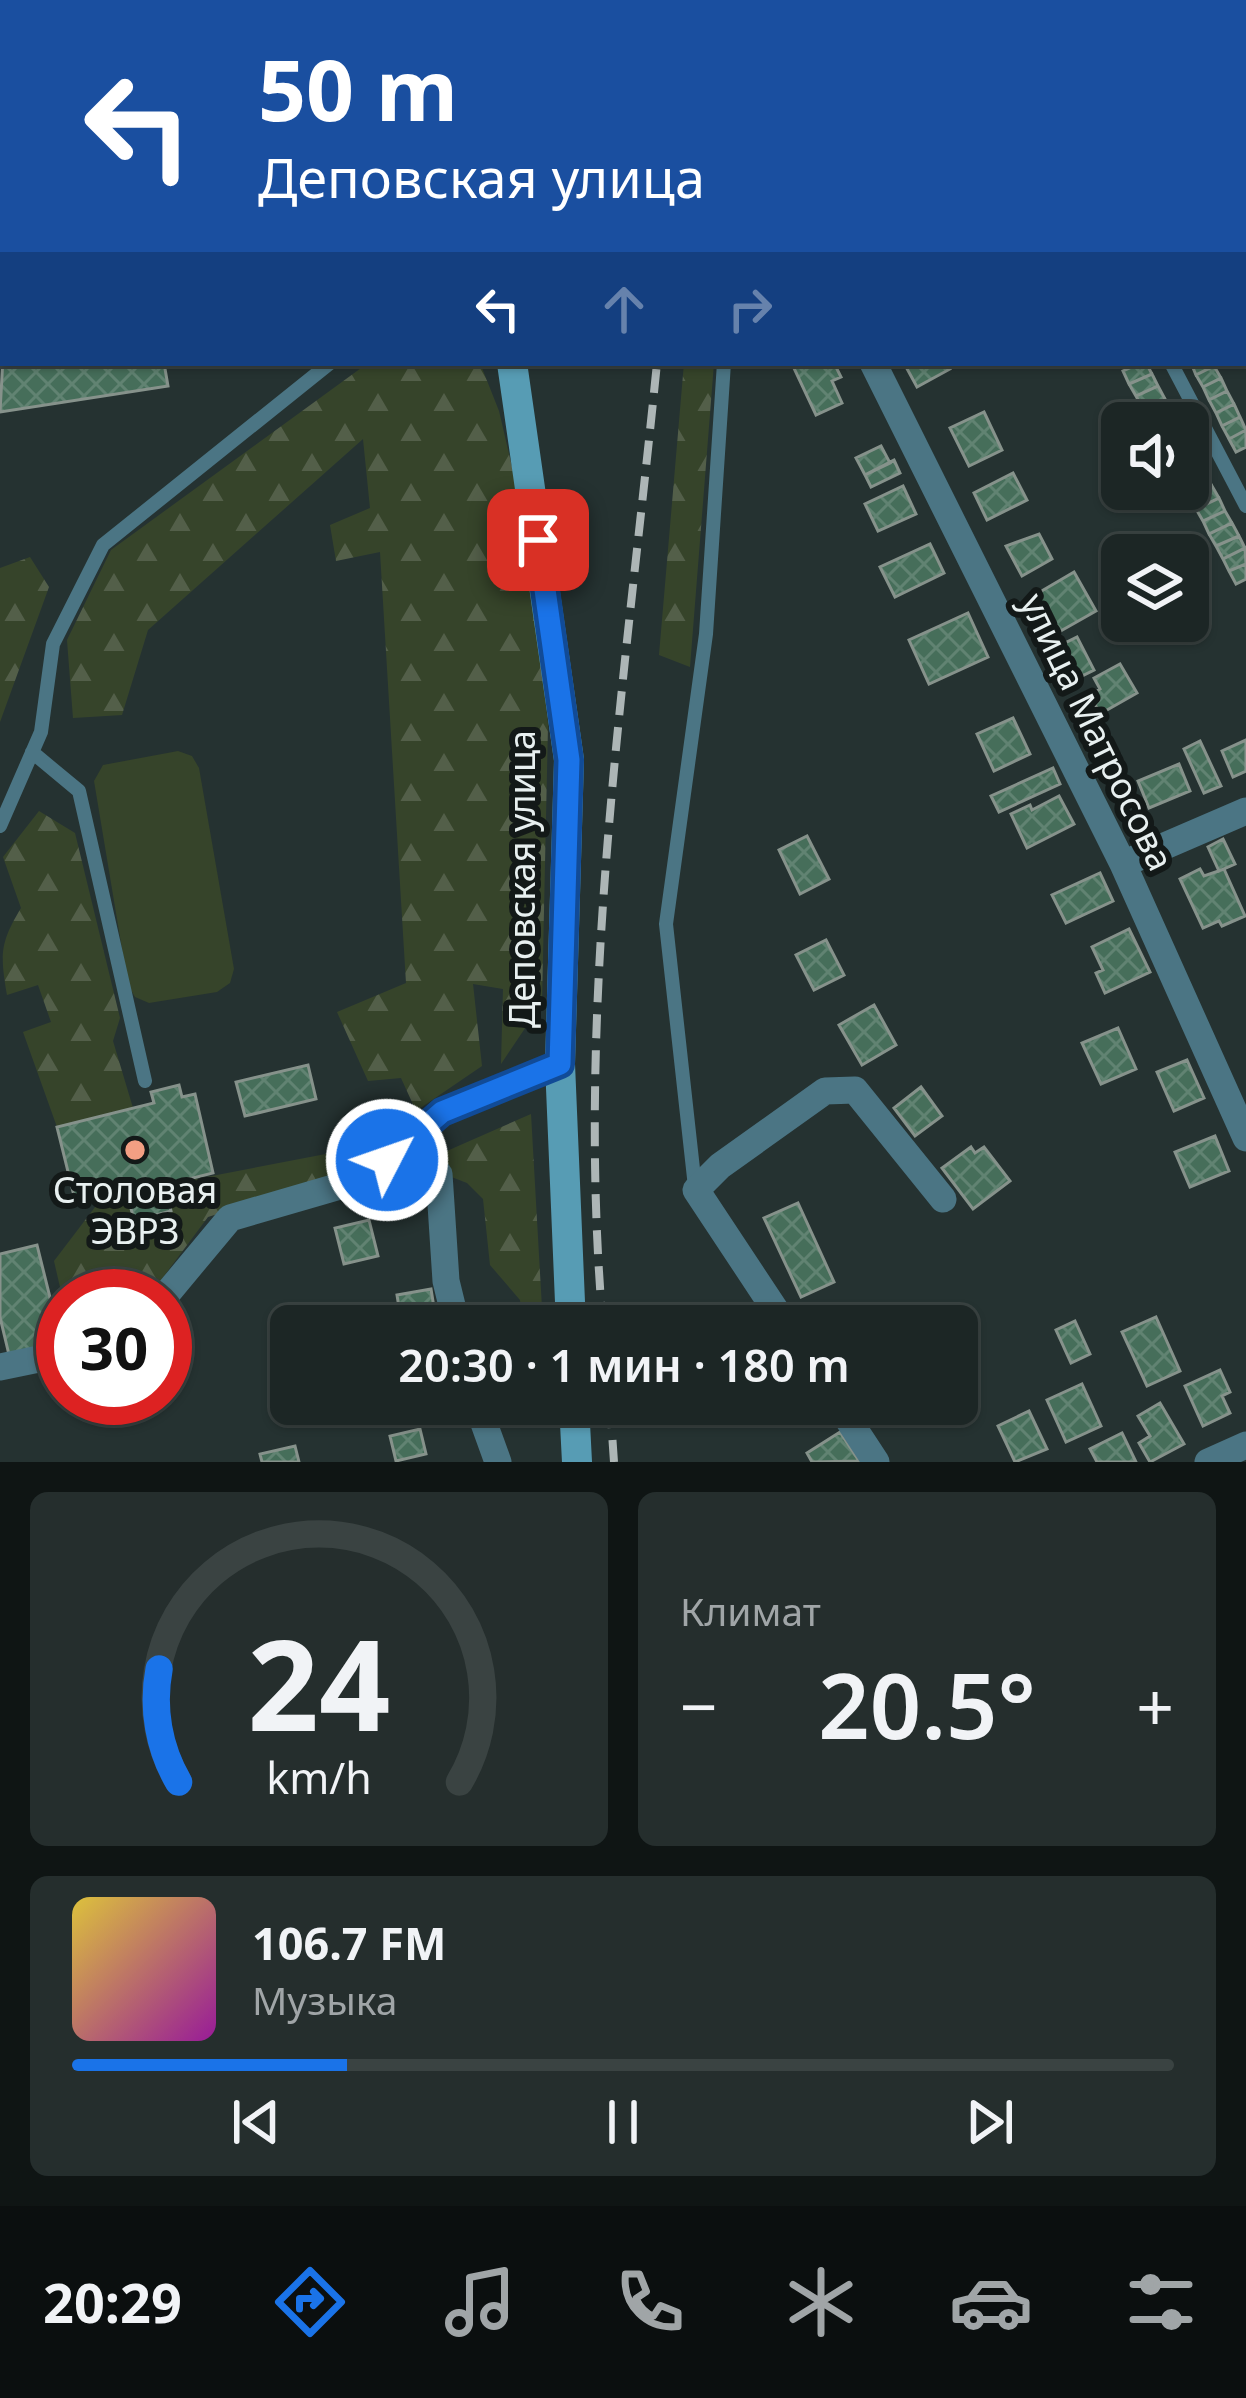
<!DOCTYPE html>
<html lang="ru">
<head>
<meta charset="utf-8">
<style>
	:root { --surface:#1c2625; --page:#252e2d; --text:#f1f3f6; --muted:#a0a5a7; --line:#3a4342; --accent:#1a73e8 }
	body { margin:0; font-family:"Noto Sans",sans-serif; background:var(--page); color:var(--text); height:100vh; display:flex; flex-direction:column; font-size:45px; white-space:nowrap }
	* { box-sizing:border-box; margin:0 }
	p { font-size:39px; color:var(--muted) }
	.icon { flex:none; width:66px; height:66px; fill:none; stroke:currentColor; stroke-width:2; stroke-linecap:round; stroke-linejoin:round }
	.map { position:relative; height:1462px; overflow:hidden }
	.panel { display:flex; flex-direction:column; gap:30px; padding:30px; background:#0f1514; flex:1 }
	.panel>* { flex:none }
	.top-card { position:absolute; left:0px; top:0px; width:1248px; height:366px; box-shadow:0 3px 9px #0004,0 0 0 3px var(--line); background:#1a4fa0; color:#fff; overflow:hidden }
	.controls { position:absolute; left:1101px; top:402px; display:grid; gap:24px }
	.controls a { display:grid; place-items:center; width:108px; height:108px; border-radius:18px; background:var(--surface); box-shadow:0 3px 9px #0004,0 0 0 3px var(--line); font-size:60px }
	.speed { position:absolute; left:36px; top:1269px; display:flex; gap:24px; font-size:60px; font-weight:700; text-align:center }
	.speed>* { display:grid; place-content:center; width:156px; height:156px; border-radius:50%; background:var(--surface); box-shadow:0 3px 9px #0004,0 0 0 3px var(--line); line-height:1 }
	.speed .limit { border:18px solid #d22; background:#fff; color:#111 }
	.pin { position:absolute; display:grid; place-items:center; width:102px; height:102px; color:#fff; margin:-51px; border-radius:24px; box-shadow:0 6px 18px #0006 }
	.me { position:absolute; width:132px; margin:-66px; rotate:49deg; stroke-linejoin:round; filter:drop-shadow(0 0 9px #0008) }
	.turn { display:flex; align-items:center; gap:42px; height:252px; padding:0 60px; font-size:54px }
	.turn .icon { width:156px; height:156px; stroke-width:2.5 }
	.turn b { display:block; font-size:84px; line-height:102px }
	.lanes { display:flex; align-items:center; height:114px; padding:0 60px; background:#0003; justify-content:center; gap:60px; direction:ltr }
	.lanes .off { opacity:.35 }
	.big { font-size:90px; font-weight:600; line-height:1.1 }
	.panel .card { flex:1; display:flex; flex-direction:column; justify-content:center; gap:18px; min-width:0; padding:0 42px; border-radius:18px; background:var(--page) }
	.panel .dial { align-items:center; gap:0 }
	.dial svg { height:312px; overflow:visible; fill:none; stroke:var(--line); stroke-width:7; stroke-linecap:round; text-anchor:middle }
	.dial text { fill:var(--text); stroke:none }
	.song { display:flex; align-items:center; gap:36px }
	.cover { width:144px; height:144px; border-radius:18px; background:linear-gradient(135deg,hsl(50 70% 55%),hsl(300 70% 35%)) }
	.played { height:12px; border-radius:6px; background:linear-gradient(90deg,var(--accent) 25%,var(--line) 25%) }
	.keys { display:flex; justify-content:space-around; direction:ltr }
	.heat { display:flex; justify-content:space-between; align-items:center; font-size:66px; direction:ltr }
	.panel .tiles { flex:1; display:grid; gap:30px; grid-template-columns:1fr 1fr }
	.card:last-child { grid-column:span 2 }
	.trip { position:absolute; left:270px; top:1305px; width:708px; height:120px; border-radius:18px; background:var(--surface); box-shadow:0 3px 9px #0004,0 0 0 3px var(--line); font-weight:600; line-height:120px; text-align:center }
	.tabs { display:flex; height:192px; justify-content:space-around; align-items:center; background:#0b0f0f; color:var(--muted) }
	.tabs .icon { width:84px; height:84px }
	.tabs .selected { color:var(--accent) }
	.tabs b { font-size:54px; color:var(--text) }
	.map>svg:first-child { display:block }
	.forest { fill:url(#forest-firs) }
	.pitch { fill:#36442a }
	.building { fill:url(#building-cross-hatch); stroke:#86928b; stroke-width:3 }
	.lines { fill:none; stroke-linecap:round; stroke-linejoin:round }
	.lane { stroke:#4b7584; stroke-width:14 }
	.street { stroke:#4b7584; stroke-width:27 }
	.secondary { stroke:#579cb4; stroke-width:30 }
	.rail { stroke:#adb6b6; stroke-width:8; stroke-dasharray:24 12; stroke-linecap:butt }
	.route-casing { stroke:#114b97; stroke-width:30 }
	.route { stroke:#1a73e8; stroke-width:21 }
	.poi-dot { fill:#f39f83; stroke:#131918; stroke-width:4.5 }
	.labels { text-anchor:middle; stroke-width:12; stroke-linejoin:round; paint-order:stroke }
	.street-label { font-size:36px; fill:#e8f0f0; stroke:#131918 }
	.poi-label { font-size:36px; fill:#e8f0f0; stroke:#131918 }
</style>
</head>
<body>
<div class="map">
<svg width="1246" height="1462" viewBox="0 0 1246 1462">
	<defs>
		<pattern id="forest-firs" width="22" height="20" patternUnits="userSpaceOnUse" patternTransform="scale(3)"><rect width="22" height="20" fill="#36442a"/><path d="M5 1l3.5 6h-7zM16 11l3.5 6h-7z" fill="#535f49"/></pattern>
		<pattern id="building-cross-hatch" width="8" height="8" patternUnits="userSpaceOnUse" patternTransform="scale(3)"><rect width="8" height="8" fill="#466e5a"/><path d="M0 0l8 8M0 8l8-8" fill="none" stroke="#618372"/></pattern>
	</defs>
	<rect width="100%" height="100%" fill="#253231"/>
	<path class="forest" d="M368,363H480L499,411L527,531L548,725L542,1003L501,1064L503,989L473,984L482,1066L416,1111L401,1078L368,1081L337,1012L406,983L380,552L336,561L330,525L370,508L363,439L148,630L122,715L73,718L67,640L111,550Z
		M684,363H714L690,667L659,655Z
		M30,557L49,587L0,722V568Z
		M39,811L75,833L120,1018L113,1041L133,1108L57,1127L23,1032L51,1022L38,985L7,995C0,954 0,943 21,908L3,857Z
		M531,1114L543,1326H524L520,1300L490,1265L483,1199L467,1183L449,1176L440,1154Z
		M331,1153L337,1177L208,1217L149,1296H63V1300L54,1261L102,1198L127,1192L134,1220L171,1211L165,1185Z"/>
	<path class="pitch" d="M178,751L192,756L199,768L234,969L230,983L217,992L149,1003L135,997L128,985L94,781L103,765Z"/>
	<path class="building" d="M3,358V363H164L168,386L0,412Z
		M834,363L841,377L832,381L842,403L816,415L792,364Z
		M908,363H947L950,369L917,387L905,365Z
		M1141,363H1146L1152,374L1129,384L1123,371Z
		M1191,363H1213L1214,366L1196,375Z
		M1214,366L1221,378L1203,387L1196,375Z
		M1152,374L1158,386L1136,396L1129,384Z
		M1221,378L1227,391L1209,400L1203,387Z
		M1158,386L1165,399L1143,409L1136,396Z
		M1227,391L1234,404L1216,413L1209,400Z
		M1165,399L1172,411L1149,421L1143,409Z
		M1234,404L1240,417L1222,426L1216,413Z
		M1172,411L1178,423L1149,421Z
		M984,412L1002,450L969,466L950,428Z
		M1240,417L1246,430L1229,439L1222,426Z
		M1246,430V447L1236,452L1229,439Z
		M881,446L890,463L865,475L856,458Z
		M894,460L900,473L871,487L865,475Z
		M1199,461L1205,473L1188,481V466Z
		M1013,473L1027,500L987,520L974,493Z
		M1205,473L1212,486L1189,496L1185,489L1188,481Z
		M903,486L916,514L878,531L865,504Z
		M1212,486L1219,498L1196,509L1189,496Z
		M1219,498L1225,511L1203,521L1196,509Z
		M1225,511L1232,523L1209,534L1203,521Z
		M1232,523L1239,536L1216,546L1209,534Z
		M1039,534L1052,559L1022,576L1006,546Z
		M1239,536L1245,548L1223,559L1216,546Z
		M930,544L944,573L895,597L880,567Z
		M1245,548L1246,564L1229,571L1223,559Z
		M1246,564V579L1236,584L1229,571Z
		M1074,572L1096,611L1050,637L1028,599Z
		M968,613L988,657L929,684L909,640Z
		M1077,637L1094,670L1070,682L1053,649Z
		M1120,664L1137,693L1100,714L1090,695L1100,689L1094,678Z
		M1013,718L1030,754L994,771L977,734Z
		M1246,740V771L1233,777L1222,751Z
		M1200,741L1221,786L1204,793L1184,749Z
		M1179,764L1190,791L1149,808L1138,781Z
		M1053,768L1060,784L999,812L991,796Z
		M1059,796L1074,824L1027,848L1011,814L1030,805L1032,810Z
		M807,836L829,879L800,894L779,850Z
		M1223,839L1235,864L1219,871L1208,847Z
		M1200,869L1204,876L1224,869L1245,916L1222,926L1219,921L1203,928L1180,879Z
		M1100,873L1113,901L1066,923L1052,895Z
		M1129,929L1150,972L1105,993L1096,973L1103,970L1092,947Z
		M826,940L844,975L814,990L796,955Z
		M874,1005L896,1045L862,1065L839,1025Z
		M1118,1028L1136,1069L1101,1084L1082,1043Z
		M1187,1060L1204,1098L1174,1111L1157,1072Z
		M308,1065L316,1099L245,1116L236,1082Z
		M179,1085L182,1097L195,1094L213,1173L165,1185L171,1211L134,1221L127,1192L76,1204L57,1127L154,1103L151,1092Z
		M921,1087L942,1116L915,1136L894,1108Z
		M1215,1136L1229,1171L1190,1187L1175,1152Z
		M971,1147L975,1153L984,1147L1010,1181L973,1209L942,1168Z
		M798,1203L834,1282L801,1297L764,1218Z
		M369,1220L378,1256L344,1264L335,1228Z
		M37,1245L62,1346L10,1359L0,1317V1254Z
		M431,1289L436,1320L402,1326L397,1295Z
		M1156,1317L1180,1371L1147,1386L1122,1332Z
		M1075,1321L1090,1354L1071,1363L1056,1330Z
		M1220,1370L1230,1392L1222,1396L1230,1413L1203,1426L1185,1386Z
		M1082,1384L1101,1426L1066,1442L1047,1400Z
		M1160,1403L1184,1444L1150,1462L1139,1443L1150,1436L1138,1416Z
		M401,1404H455V1407L402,1412Z
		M776,1404H811L785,1420Z
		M1029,1411L1047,1449L1015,1462L998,1426Z
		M420,1429L426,1454L396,1461L390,1436Z
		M840,1432L859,1461L812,1462L807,1453Z
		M1122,1433L1136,1462H1097L1090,1449Z
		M295,1446L299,1462H262L260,1454Z"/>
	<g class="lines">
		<path class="lane" d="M181,0V3
			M341,3L345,0
			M554,3L556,0
			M0,37L3,54
			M0,134H3
			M1171,363L1246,506
			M32,752L79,791L145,1081
			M0,826L41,732L53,644L103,545L330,363
			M695,1187L666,924L706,634L724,363"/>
		<path class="street" d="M0,225H3
			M873,363L1123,864L1246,1138
			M1123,864L1246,811
			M409,1141L439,1174L446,1281L457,1326
			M165,1296L230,1218L364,1179L443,1112L560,1064
			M786,1326L696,1190L720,1166L825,1091L855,1090L943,1199
			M0,1367L63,1354
			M477,1404L498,1462
			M838,1404L876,1462
			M1208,1462L1246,1445"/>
		<path class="secondary" d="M926,3L931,0
			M512,363L569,760L560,1064L571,1326
			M574,1404L577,1462"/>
		<path class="rail" d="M693,3V0
			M603,1326C575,1005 625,682 657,363
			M610,1404L614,1462"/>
	</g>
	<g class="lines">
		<defs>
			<path id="route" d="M387,1160L442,1112L560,1064L569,760L538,540"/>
		</defs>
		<use href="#route" class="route-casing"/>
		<use href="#route" class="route"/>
	</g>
	<circle class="poi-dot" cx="135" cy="1150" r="12"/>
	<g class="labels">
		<g class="street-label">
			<text transform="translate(1097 732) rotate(64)" y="13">улица Матросова</text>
			<text transform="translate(522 879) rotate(-90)" y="13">Деповская улица</text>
		</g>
		<g class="poi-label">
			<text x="135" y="1203">Столовая<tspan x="135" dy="41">ЭВРЗ</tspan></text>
		</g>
	</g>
</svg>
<div class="controls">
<a><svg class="icon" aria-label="sound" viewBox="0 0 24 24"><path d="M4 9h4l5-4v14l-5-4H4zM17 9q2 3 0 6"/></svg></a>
<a><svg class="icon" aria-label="layers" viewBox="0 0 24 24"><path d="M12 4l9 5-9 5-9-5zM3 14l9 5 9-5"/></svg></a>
</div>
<div class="speed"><div class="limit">30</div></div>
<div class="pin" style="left:538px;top:540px;background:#d93025"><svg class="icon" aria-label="arrive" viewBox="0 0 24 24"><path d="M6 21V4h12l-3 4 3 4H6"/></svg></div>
<svg class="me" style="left:387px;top:1160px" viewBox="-20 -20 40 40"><circle r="17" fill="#1a73e8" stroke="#fff" stroke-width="3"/><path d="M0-11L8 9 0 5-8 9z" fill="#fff"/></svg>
<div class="trip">20:30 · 1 мин · 180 m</div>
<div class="top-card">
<div class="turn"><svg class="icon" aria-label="left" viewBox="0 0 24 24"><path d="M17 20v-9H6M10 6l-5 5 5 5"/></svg><div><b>50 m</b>Деповская улица</div></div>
<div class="lanes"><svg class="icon" aria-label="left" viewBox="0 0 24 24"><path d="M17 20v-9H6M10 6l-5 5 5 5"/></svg><svg class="icon off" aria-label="ahead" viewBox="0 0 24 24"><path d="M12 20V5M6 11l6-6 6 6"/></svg><svg class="icon off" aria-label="right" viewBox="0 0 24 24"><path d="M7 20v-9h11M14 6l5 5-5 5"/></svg></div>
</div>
</div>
<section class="panel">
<div class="tiles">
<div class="card dial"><svg viewBox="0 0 100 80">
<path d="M14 69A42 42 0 1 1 86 69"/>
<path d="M14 69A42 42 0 0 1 9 40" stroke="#1a73e8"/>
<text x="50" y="56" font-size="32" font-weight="700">24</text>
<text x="50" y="72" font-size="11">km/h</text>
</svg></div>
<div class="card"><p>Климат</p>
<div class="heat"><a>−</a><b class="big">20.5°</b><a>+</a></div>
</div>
<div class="card">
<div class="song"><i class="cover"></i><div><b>106.7 FM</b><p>Музыка</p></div></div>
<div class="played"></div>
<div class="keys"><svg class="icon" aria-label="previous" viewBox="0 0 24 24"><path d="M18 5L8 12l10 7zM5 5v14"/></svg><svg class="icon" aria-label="pause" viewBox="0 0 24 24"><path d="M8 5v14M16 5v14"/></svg><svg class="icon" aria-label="next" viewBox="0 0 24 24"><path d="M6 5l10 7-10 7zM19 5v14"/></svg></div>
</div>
</div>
</section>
<nav class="tabs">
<b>20:29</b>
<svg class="icon selected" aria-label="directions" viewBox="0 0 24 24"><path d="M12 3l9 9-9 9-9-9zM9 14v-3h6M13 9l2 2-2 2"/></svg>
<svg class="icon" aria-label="music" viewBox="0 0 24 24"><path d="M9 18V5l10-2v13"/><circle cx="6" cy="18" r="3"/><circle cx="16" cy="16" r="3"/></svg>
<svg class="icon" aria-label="phone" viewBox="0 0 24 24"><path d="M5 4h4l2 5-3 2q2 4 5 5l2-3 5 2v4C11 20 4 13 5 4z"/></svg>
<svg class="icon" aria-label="climate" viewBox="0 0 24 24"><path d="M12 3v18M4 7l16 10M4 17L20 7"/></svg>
<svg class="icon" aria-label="car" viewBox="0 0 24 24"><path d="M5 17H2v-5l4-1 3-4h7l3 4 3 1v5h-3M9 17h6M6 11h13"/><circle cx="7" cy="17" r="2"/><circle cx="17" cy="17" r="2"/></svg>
<svg class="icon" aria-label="filters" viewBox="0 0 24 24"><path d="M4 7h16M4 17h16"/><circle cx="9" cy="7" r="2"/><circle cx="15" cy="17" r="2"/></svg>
</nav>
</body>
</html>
